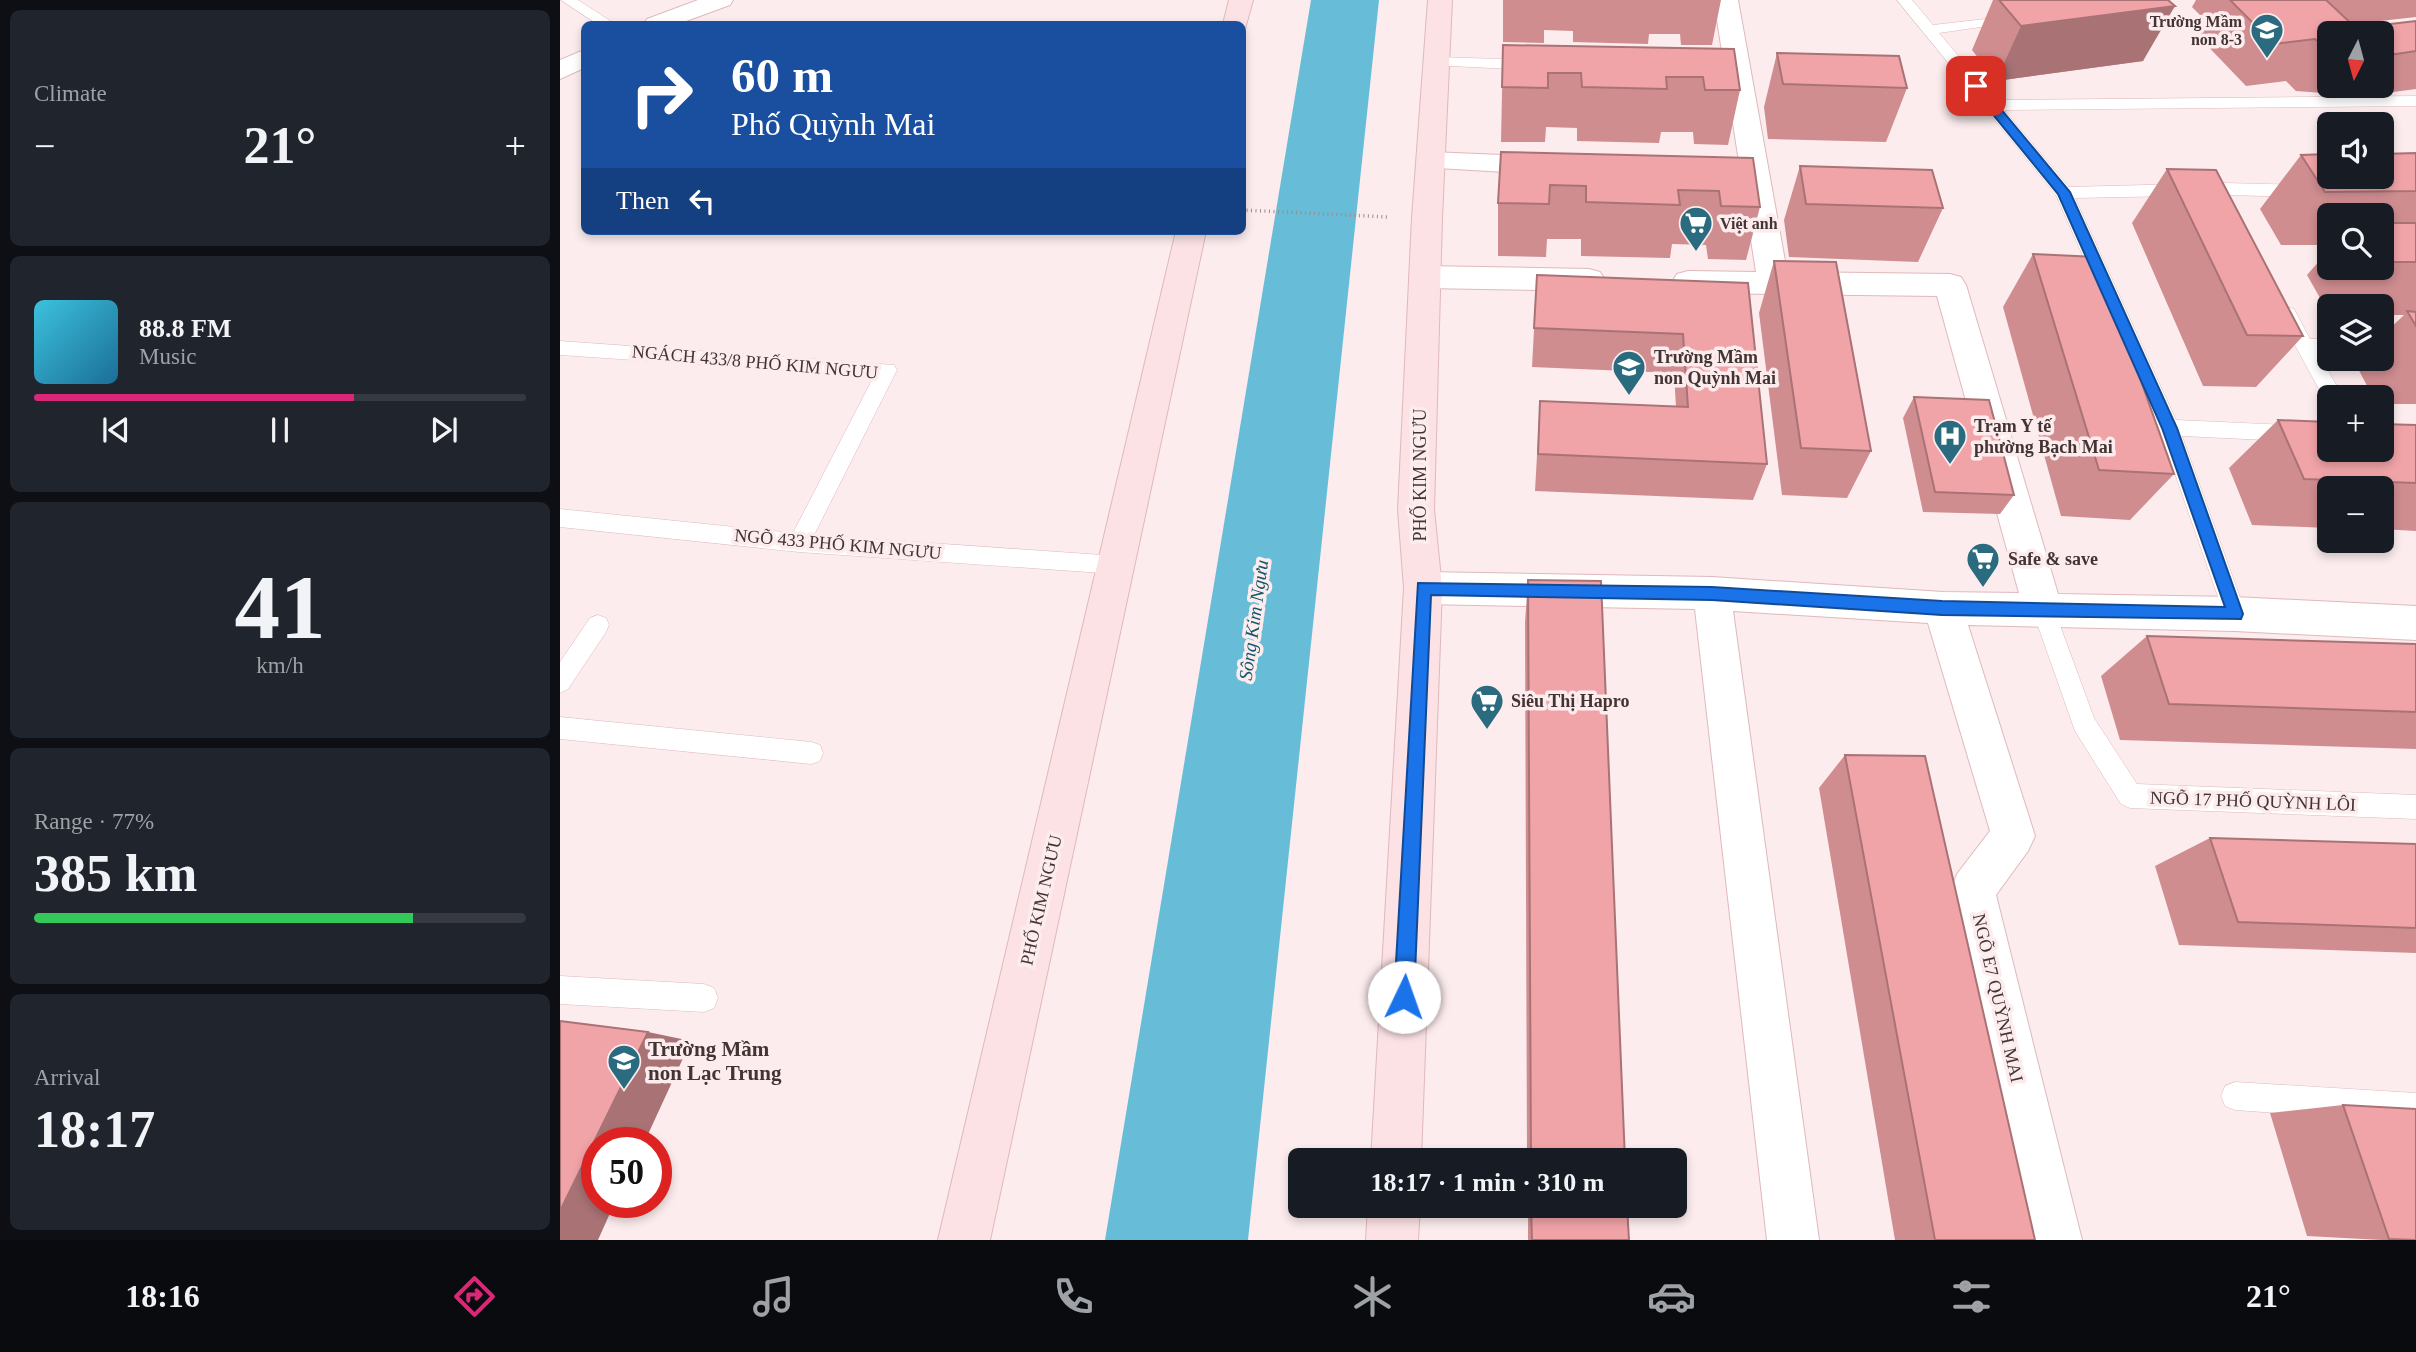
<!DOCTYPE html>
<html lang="en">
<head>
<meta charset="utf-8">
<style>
	:root { --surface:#171b24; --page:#20242c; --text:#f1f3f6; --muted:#9ea1a6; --line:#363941; --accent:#db2777 }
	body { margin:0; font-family:Georgia,serif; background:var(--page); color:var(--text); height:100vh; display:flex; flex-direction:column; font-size:26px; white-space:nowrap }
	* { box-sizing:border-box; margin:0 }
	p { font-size:23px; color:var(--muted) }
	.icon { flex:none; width:38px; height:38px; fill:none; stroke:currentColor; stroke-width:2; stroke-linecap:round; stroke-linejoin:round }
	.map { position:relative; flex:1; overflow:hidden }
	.sheet { display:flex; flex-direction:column; gap:10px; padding:10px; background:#0d0f14; width:560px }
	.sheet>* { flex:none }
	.guide { position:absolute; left:21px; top:21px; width:665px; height:214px; border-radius:10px; box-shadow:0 4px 10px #0003; background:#1a4fa0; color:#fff; overflow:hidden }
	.needle { width:46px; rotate:186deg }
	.buttons { position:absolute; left:1757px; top:21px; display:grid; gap:14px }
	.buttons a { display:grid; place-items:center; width:77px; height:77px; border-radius:10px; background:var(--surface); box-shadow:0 4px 10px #0003; font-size:35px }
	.speed { position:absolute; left:21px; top:1127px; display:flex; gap:14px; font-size:35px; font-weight:700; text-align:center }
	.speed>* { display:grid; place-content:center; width:91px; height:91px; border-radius:50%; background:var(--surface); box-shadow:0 4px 10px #0003; line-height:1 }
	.speed .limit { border:10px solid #d22; background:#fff; color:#111 }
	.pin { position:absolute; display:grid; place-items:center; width:60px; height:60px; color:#fff; margin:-30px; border-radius:14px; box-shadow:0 4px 10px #0006 }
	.me { position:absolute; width:77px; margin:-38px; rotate:3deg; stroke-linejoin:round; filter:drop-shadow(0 0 5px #0008) }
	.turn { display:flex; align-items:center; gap:24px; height:147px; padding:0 35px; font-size:32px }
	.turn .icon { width:91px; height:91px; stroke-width:2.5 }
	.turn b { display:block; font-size:49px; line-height:60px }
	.then { display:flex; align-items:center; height:66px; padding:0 35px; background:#0003; gap:14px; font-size:26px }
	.big { font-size:52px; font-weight:800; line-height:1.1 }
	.sheet .card { flex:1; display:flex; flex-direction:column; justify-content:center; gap:10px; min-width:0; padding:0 24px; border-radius:10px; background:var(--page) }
	.sheet .dial { align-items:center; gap:0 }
	.dial b { font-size:91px; line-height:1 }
	.song { display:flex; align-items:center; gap:21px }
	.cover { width:84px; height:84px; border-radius:10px; background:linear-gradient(135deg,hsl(190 70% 55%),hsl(200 70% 35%)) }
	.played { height:7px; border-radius:4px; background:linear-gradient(90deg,var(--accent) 65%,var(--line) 65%) }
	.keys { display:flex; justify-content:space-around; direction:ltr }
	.heat { display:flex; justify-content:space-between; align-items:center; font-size:38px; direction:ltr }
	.charge { height:10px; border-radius:5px; background:linear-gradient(90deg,#34c759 77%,var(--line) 0) }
	.trip { position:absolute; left:728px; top:1148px; width:399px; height:70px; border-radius:10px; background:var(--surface); box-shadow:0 4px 10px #0003; font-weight:800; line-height:70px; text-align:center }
	.dock { display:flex; height:112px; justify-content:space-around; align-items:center; background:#090b0e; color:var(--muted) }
	.dock .icon { width:49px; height:49px }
	.dock .current { color:var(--accent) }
	.dock b { font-size:32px; color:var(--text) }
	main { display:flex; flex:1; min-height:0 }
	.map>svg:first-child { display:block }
	.water { fill:#67bcd8 }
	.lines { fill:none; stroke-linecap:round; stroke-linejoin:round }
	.lane-casing { stroke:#dfb9bb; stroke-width:1 }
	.street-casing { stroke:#dfb9bb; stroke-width:2 }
	.secondary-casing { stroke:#dfb9bb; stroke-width:2 }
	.path { stroke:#9c8d8d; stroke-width:3.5; stroke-dasharray:1 3.5; stroke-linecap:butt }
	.lane { fill:#fff; fill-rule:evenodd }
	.street { fill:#fff; fill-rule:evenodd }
	.secondary { fill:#fce2e4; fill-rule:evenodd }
	.wall { fill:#cf8d90; fill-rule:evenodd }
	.shaded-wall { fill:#a97376 }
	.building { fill:#f1a4a8; stroke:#a97376; stroke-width:2 }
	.route { fill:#1a73e8; stroke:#114b97; stroke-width:2 }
	.labels { text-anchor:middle; stroke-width:7; stroke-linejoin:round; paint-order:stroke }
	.far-poi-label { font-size:16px; font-weight:bold; fill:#433434; stroke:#fceced; text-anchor:end }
	.poi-label { font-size:18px; font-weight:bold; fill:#433434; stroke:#fceced; text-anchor:start }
	.street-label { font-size:18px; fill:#433434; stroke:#fceced }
	.water-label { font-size:19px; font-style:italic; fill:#11586c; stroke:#fceced }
	.near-poi-label { font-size:21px; font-weight:bold; fill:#433434; stroke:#fceced; text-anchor:start }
</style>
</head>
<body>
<main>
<section class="sheet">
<div class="card"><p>Climate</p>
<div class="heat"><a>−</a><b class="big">21°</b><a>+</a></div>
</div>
<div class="card">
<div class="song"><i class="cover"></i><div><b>88.8 FM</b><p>Music</p></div></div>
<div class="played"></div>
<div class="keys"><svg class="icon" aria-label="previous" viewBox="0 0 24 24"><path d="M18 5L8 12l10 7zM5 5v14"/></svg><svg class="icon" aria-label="pause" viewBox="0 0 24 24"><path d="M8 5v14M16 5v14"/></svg><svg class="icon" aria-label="next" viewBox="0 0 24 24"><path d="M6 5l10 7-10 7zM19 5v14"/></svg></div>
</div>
<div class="card dial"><b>41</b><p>km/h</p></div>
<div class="card"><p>Range · 77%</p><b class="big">385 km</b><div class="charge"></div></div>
<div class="card"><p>Arrival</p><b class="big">18:17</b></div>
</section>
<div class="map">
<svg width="1856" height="1240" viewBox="0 0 1856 1240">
	<rect width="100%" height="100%" fill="#fceced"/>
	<path class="water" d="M751,0H819L688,1240H545Z"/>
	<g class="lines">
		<defs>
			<path id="lane" d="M1,0H18L55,24H37Z
				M1337,0H1352L1373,25L1460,15L1462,18L1460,21L1455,22L1379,33L1436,100L1856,96V106L1444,110L1509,187L1664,183L1744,185L1753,191L1744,197L1664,195L1515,198L1616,420L1769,427V443L1622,436L1686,614L1683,621L1675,624L1667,621L1664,614L1599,428L1496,195Z
				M876,57L971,60L979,65L971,70L871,65L868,62Z
				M1727,307L1734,309L1750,339H1769V353H1758L1783,397H1769V403L1766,402L1718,314L1720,309Z
				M0,341L334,365L337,370L254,535L557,556L565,558L568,565L565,572L557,574L239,552L0,527V509L233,533L314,376L0,355Z
				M1483,599L1491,602L1494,609L1534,718L1577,784L1856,795V819L1570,808L1561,804L1515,731L1472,609L1475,602Z
				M38,615L46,618L49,625L46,632L8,689L0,693V662L30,618Z
				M0,717L251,742L260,745L263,753L260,761L251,764L0,739Z
				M0,976L144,984L154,988L158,998L154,1008L144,1012L0,1004Z
				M1675,1082L1856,1093V1123L1675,1110L1665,1106L1661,1096L1665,1086Z"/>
			<path id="street" d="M138,0H173L170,5L118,24H83L87,19Z
				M1154,0H1178L1227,272L1390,274L1401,277L1406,285L1498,594L1675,597L1856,606V640L1675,631L1408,625L1475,836L1468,851L1436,895L1522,1240H1470L1391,890L1397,874L1430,831L1368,623L1173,611L1259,1240H1207L1135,609L863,604L850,599L844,588L850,577L863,572L1152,577L1383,592L1459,593L1377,296L1128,293L1117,290L1112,282L1117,274L1128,271L1196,272Z
				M24,50V68L0,79V60Z
				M871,152L993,157L1003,160L1007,166L1003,172L993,175L861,167L857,161L861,155Z
				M864,266L1029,269L1040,272L1045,280L1040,288L1029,291L864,288L853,285L849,277L853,269Z"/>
			<path id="secondary" d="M669,0H693L685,29L682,30V24H663Z
				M868,0H892L882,218L874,510L882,588L861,1160H811L844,588L838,510L852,218Z
				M616,231H646L430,1240H378Z
				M808,1206H860L858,1240H806Z"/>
		</defs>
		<use href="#lane" class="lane-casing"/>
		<use href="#street" class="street-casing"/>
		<use href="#secondary" class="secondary-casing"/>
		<path class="path" d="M682,210L828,217"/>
		<use href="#lane" class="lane"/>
		<use href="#street" class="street"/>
		<use href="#secondary" class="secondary"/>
	</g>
	<path class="wall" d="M943,0H1161L1152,45H1121L1120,34H1089L1088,44L1013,42V31L984,30V43L943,42Z
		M1433,0H1608L1583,61L1436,81L1412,50Z
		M1636,0H1856V17L1793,24L1796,28L1856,21V89L1803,96L1736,91L1726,81L1686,86L1638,36L1647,22L1632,7ZM1769,33H1822V86H1769Z
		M943,45L1174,49L1180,90L1168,145L1134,144L1133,132H1101L1099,143L1017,141V128L986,127L985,142H941Z
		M1217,53L1347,88L1326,142L1208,139L1204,107Z
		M941,152L1193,158L1200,207L1186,260L1148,259L1146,245L1112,244L1110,258L1021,256V239H987L986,257L938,256V203Z
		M1856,153V404H1822V397H1813L1795,363L1799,359H1822V336L1844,315H1822V306H1769V314L1747,275L1769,250V268H1822V215H1769V245H1721L1700,209L1741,155Z
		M1240,166L1383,208L1358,262L1229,257L1224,220Z
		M1607,169L1743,336L1696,387L1643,386L1572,223Z
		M1473,254L1614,474L1570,520L1501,516L1443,307Z
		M1214,261L1311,451L1287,498L1222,495L1199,313Z
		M977,275L1188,283L1207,464L1193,500L975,491L980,401L1116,407L1114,373L972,367Z
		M1354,397L1454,495L1440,514L1363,512L1343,418Z
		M1718,420L1856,425V531L1822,529V488H1769V528L1692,525L1669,468Z
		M968,580L1065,1160H967L965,622Z
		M1587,636L1856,644V749L1560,740L1541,676Z
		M1285,755L1475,1240H1335L1259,788Z
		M1650,838L1856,844V953L1619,945L1595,866Z
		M1783,1105L1856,1240H1822L1747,1236L1710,1113Z
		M968,1206H1067L1069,1240H968Z"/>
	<path class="shaded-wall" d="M1615,6L1583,61L1436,81L1461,26Z
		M88,1032L131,1041L84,1143H37V1202H55L38,1240H0V1211Z"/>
	<path class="building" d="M1439,0H1608L1615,6L1461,26Z
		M1670,0H1766L1796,28L1856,21V51L1836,54L1822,53V33H1769V49H1767L1755,39L1714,44Z
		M943,45L1174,49L1180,90H1145L1143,77H1106L1107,89L1022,87L1021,73H988V88L942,87Z
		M1217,53L1339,56L1347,88L1223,84Z
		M941,152L1193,158L1200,207L1161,206L1159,191L1118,190L1120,205L1026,202V186L990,185L989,204L938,203Z
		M1856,153V191L1765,192L1741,155L1769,154V177H1822V154Z
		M1240,166L1372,170L1383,208L1246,204Z
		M1607,169L1656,170L1743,336L1687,335Z
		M1822,223H1856V262H1822Z
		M1473,254L1537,257L1614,474L1539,470Z
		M1214,261L1276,262L1311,451L1241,448Z
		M977,275L1188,283L1207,464L978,454L980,401L1128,407L1123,334L974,328Z
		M1847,311L1856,312V326Z
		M1354,397L1429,400L1454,495L1375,492Z
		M1718,420L1769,422V450H1822V424L1856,425V483L1744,479Z
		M968,580L1041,581L1065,1160H971Z
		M1587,636L1856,644V712L1609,704Z
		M1285,755L1365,756L1475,1240H1375Z
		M1650,838L1856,844V928L1678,922Z
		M0,1021L88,1032L0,1211Z
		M1783,1105L1856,1109V1240L1829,1239Z
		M971,1206H1067L1069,1240H972Z"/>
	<path class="route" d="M1412,84H1420L1510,192L1617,428L1683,614L1681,619L1382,615L1152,600L871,595L854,997L851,1004L844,1006L837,1004L834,997L858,583L1152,587L1382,601L1665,607L1602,428L1498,194L1412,89Z"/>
	<defs>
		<symbol id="school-pin" viewBox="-11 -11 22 30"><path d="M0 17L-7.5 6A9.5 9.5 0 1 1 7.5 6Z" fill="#2a6b7f" stroke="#fceced"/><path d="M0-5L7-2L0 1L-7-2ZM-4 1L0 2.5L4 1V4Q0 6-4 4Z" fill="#fff"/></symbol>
		<symbol id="supermarket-pin" viewBox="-11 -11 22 30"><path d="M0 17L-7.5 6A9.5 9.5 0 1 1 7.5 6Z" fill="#2a6b7f" stroke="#fceced"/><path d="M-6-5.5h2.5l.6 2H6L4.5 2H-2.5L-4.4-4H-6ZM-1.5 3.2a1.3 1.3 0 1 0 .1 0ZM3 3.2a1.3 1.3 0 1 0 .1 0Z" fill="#fff"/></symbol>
		<symbol id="hospital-pin" viewBox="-11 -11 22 30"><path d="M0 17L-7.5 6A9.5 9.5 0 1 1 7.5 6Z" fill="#2a6b7f" stroke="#fceced"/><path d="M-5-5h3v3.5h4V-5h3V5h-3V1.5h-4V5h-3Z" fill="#fff"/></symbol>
	</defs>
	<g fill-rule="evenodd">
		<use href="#school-pin" x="1688" y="11" width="38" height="52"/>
		<use href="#supermarket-pin" x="1117" y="204" width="38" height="52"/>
		<use href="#school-pin" x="1050" y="348" width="38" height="52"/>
		<use href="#hospital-pin" x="1371" y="417" width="38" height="52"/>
		<use href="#supermarket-pin" x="1404" y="540" width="38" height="52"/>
		<use href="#supermarket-pin" x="908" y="682" width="38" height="52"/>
		<use href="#school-pin" x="45" y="1042" width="38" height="52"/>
	</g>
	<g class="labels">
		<g class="far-poi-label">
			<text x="1682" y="27">Trường Mầm<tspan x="1682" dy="18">non 8-3</tspan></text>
			<text x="1160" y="229" text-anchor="start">Việt anh</text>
		</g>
		<g class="poi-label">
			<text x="1094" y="363">Trường Mầm<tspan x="1094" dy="21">non Quỳnh Mai</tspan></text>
			<text x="1414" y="432">Trạm Y tế<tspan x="1414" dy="21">phường Bạch Mai</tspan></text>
			<text x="1448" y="565">Safe &amp; save</text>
			<text x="951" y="707">Siêu Thị Hapro</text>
		</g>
		<g class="street-label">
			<text transform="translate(195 362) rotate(5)" y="6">NGÁCH 433/8 PHỐ KIM NGƯU</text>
			<text transform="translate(860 475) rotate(-90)" y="6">PHỐ KIM NGƯU</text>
			<text transform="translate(278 544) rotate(5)" y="6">NGÕ 433 PHỐ KIM NGƯU</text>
			<text transform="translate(1693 801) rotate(2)" y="6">NGÕ 17 PHỐ QUỲNH LÔI</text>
			<text transform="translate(481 900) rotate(-77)" y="6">PHỐ KIM NGƯU</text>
			<text transform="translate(1438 998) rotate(77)" y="6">NGÕ E7 QUỲNH MAI</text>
		</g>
		<g class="water-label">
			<text transform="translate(693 620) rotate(-82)" y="7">Sông Kim Ngưu</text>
		</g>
		<g class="near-poi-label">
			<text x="88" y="1056">Trường Mầm<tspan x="88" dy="24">non Lạc Trung</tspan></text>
		</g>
	</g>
</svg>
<div class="buttons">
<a><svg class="needle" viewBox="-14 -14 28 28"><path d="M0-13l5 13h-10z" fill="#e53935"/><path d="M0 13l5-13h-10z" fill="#9ea1a6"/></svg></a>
<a><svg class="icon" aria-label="sound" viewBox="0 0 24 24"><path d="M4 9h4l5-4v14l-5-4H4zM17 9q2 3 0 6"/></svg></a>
<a><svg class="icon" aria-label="search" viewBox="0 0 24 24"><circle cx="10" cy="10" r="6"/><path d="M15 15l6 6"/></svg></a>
<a><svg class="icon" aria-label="layers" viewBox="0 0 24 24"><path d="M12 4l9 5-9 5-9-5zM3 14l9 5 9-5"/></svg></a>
<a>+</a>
<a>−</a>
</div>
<div class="speed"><div class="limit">50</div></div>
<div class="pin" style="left:1416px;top:86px;background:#d93025"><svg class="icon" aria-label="arrive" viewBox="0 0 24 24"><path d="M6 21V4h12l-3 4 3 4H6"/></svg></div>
<svg class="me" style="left:844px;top:997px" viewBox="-20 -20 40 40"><circle r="19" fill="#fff"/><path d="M0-13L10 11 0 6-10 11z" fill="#1a73e8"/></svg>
<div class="trip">18:17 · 1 min · 310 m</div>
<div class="guide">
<div class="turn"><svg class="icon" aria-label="right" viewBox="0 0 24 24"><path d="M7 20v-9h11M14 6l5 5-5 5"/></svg><div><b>60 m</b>Phố Quỳnh Mai</div></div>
<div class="then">Then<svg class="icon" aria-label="left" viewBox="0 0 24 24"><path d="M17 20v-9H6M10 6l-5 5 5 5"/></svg></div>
</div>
</div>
</main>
<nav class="dock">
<b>18:16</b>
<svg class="icon current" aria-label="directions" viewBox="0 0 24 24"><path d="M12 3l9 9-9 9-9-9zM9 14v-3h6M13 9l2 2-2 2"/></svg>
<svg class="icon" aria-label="music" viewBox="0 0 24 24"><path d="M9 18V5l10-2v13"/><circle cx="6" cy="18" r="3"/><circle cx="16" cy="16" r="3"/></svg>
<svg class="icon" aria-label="phone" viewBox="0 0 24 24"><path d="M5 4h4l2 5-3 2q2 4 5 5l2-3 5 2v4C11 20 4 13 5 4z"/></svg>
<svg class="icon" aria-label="climate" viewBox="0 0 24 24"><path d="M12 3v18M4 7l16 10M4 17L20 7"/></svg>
<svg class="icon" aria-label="car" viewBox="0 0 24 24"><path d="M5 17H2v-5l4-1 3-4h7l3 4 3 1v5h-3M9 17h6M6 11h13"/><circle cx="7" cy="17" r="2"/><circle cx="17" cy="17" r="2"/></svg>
<svg class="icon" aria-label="filters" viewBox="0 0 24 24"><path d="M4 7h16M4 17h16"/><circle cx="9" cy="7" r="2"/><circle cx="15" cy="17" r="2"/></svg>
<b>21°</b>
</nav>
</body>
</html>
